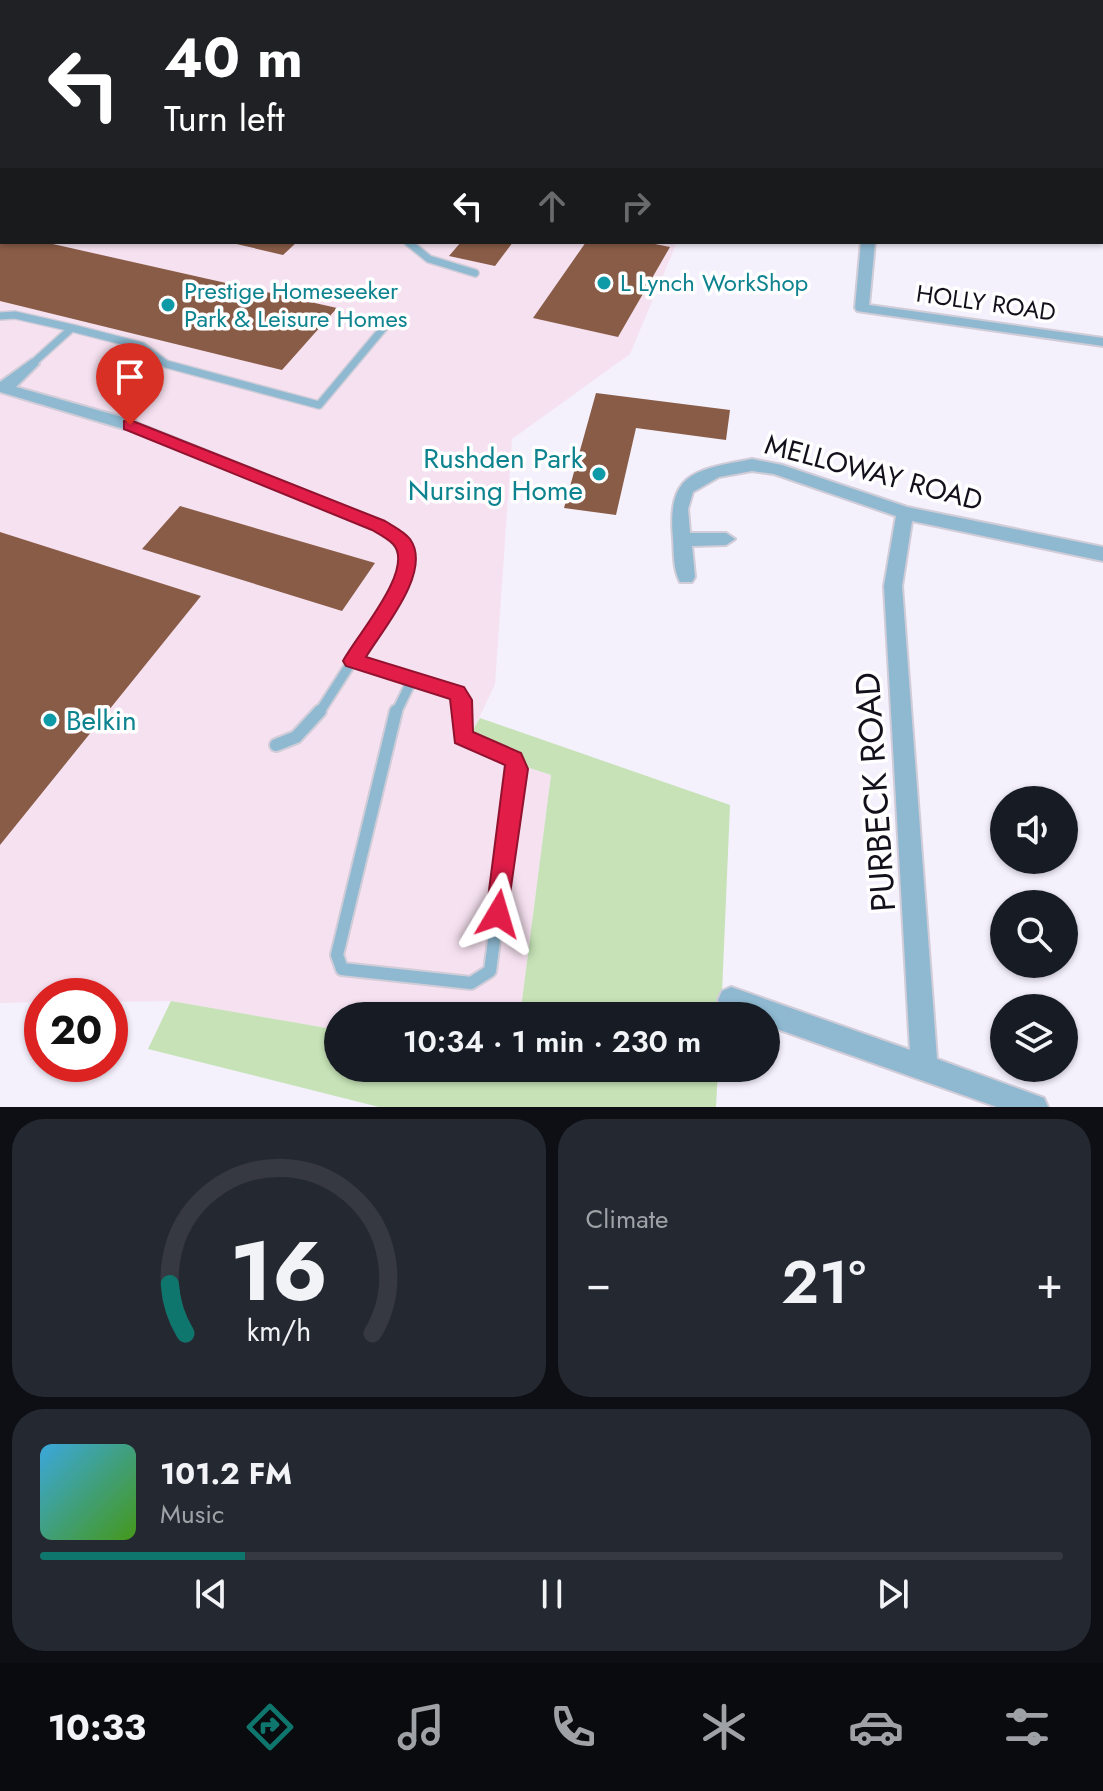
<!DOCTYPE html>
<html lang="en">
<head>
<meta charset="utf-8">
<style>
	:root { --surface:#171b24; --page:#242831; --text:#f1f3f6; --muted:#9ea1a6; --line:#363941; --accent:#0f766e }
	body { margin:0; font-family:Jost,sans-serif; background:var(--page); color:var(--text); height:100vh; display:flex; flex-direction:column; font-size:30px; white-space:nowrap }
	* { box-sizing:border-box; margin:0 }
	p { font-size:26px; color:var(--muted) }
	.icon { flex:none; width:44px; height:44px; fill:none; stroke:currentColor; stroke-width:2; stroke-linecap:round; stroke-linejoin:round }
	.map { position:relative; height:1107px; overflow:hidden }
	.side { display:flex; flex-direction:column; gap:12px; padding:12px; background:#0d0f14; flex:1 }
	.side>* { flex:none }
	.top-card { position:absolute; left:0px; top:0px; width:1104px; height:244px; box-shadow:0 2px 6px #0004; background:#202124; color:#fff; overflow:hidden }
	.buttons { position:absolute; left:990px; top:786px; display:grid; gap:16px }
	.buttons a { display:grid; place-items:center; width:88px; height:88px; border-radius:50%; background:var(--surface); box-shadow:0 2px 6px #0004; font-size:40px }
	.speed { position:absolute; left:24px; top:978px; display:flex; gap:16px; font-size:40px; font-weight:700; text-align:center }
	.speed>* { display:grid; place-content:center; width:104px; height:104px; border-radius:50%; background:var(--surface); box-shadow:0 2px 6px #0004; line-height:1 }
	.speed .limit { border:12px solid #d22; background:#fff; color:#111 }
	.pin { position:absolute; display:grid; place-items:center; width:68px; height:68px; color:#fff; margin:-82px -34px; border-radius:50% 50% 50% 0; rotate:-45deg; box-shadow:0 0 8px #0007 }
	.pin .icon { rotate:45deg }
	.me { position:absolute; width:88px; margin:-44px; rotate:7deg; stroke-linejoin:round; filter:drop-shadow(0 0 6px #0008) }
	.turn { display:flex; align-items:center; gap:28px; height:168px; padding:0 32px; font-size:36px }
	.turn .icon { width:104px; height:104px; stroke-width:2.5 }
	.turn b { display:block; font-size:56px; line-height:68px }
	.lanes { display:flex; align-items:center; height:76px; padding:0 32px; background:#0003; justify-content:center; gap:40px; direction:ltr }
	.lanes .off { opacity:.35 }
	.big { font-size:60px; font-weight:600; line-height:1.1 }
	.side .widget { flex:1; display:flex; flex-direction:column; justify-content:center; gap:12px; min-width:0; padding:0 28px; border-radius:32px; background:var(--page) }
	.side .dial { align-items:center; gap:0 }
	.dial svg { height:208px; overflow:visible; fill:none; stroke:var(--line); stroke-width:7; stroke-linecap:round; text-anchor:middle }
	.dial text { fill:var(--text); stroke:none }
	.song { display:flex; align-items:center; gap:24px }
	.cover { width:96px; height:96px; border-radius:12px; background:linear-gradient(135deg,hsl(200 70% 55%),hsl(100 70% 35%)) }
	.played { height:8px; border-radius:4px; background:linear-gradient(90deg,var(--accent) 20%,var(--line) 20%) }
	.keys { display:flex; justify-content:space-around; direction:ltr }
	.heat { display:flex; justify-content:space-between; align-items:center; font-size:44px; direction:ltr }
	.side .tiles { flex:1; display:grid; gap:12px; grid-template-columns:1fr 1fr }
	.widget:last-child { grid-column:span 2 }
	.trip { position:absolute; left:324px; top:1002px; width:456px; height:80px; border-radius:40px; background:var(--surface); box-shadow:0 2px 6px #0004; font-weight:600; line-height:80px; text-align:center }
	.tabs { display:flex; height:128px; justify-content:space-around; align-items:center; background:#090b0e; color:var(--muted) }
	.tabs .icon { width:56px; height:56px }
	.tabs .active { color:var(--accent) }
	.tabs b { font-size:36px; color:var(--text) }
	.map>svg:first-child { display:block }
	.industrial { fill:#f6e1f0 }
	.green { fill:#c6e2b6 }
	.building { fill:#895c47 }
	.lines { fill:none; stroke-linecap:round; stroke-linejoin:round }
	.lane-far3-casing { stroke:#d0ccd8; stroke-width:7 }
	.lane-far2-casing { stroke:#d0ccd8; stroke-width:10 }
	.lane-far1-casing { stroke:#d0ccd8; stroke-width:13 }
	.lane-casing { stroke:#d0ccd8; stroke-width:16 }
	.street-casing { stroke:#d0ccd8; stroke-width:4 }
	.primary-casing { stroke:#d0ccd8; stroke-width:4 }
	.lane-far3 { stroke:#8eb9d1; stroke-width:5 }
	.lane-far2 { stroke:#8eb9d1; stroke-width:7 }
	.lane-far1 { stroke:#8eb9d1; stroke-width:9 }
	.lane { stroke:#8eb9d1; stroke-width:12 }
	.street { fill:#8eb9d1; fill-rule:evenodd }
	.primary { fill:#2786b2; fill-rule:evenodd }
	.route { fill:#e11d48; stroke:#92132f; stroke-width:2 }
	.culture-dot { fill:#0f9aa8; stroke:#fff; stroke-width:3 }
	.labels { text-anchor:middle; stroke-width:7; stroke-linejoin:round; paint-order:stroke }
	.far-culture-label { font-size:24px; fill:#0d838f; stroke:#fff; text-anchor:start }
	.far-street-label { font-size:24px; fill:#14101b; stroke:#fff }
	.culture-label { font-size:28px; fill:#0d838f; stroke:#fff; text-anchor:end }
	.street-label { font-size:28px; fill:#14101b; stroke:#fff }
	.near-street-label { font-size:34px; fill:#14101b; stroke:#fff }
</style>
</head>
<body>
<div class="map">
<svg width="1103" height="1107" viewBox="0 0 1103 1107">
	<rect width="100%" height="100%" fill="#f4f0fc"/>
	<path class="industrial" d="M0,0L592,2H2V242H677L630,354L512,439L495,684L471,735L481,752L551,775L520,1016H338V1030L171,1001L110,1002V996H42V1002L0,1003Z
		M709,0H1047L725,2Z"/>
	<path class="green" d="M480,718L730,805L721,1016H520L551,775L481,752L470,735Z
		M171,1001L338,1030V1068H718L716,1107H379L148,1049Z"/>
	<path class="building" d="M0,242H44L337,308L282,370L0,301Z
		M228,242H297L283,255Z
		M461,242H513L495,266L449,256Z
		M586,242H645L670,247L618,337L533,318Z
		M596,393L730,410L726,440L636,428L616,515L564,508Z
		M180,506L375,563L342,611L142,549Z
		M0,532L201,596L0,845Z"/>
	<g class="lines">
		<defs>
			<path id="lane-far3" d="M135,0L138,2"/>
			<path id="lane-far2" d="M408,242L429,259L475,273
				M0,316L15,315L72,328
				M32,364L72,328L142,346L166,364L319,405L386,325"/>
			<path id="lane-far1" d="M130,425L379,525C402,540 410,555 403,582L319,713
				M353,661L457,693L462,700V713
				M396,713L412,680"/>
			<path id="lane" d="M396,711L337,955L342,969L471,983L490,971L517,769L514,759L462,737V711
				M276,745L296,737L320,711"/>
			<path id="street" d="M400,0H410L398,2Z
				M932,0H942V2H932Z
				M0,42H2V48H0Z
				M0,94H2V101H0Z
				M1102,186L1103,187V199L1102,198Z
				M861,242H875L869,305L1103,338V346L857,311L855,308Z
				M32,359L39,364L16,387L136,421L138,425L136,429H124L0,392V382Z
				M752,459L782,465L907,507L1103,547V561L912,521L902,586L937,1059L1044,1098L1048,1107H997L766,1025V1016H741L722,1009L718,1000L722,991L731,987L910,1050L884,586L896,516L774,474L752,471L719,477L693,492L688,509L690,533H726L735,539L726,545L692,546L695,577L692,582H680C673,569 674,552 673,538C667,472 695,470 752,459Z"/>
			<path id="primary" d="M658,0H689L691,2H660Z
				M1102,50H1103V60H1102Z"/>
		</defs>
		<use href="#lane-far3" class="lane-far3-casing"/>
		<use href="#lane-far2" class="lane-far2-casing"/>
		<use href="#lane-far1" class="lane-far1-casing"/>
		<use href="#lane" class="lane-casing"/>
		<use href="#street" class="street-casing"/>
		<use href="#primary" class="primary-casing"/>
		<use href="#lane-far3" class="lane-far3"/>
		<use href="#lane-far2" class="lane-far2"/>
		<use href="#lane-far1" class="lane-far1"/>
		<use href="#lane" class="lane"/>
		<use href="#street" class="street"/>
		<use href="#primary" class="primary"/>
	</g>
	<path class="route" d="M130,420L385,521C393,526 405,532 410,539C433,571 383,629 366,657L464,687L472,700L473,732L521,753L528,769L506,922L498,925L489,922L486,914L505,765L455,743L450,699L346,666L343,661C356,636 416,569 393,544C388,539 379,534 372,530L124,429V421Z"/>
	<g class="culture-dot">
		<circle cx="604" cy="283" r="8"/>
		<circle cx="168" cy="305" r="8"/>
		<circle cx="599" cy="474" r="8"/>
		<circle cx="50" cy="720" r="8"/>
	</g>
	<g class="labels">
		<g class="far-culture-label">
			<text x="620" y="291">L Lynch WorkShop</text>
			<text x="184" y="299">Prestige Homeseeker<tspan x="184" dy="28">Park &amp; Leisure Homes</tspan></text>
		</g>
		<g class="far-street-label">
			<text transform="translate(986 303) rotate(8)" y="8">HOLLY ROAD</text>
		</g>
		<g class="culture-label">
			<text x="583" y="468">Rushden Park<tspan x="583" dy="32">Nursing Home</tspan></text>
			<text x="66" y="730" text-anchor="start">Belkin</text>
		</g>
		<g class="street-label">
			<text transform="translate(874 472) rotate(15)" y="10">MELLOWAY ROAD</text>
		</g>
		<g class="near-street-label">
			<text transform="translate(875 792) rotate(-94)" y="12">PURBECK ROAD</text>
		</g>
	</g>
</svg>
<div class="buttons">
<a><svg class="icon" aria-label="sound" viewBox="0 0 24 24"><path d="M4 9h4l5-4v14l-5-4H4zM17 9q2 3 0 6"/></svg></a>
<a><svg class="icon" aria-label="search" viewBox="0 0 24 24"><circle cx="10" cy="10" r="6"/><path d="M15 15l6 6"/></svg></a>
<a><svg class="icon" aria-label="layers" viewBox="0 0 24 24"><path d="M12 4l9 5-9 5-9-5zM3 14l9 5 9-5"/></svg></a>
</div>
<div class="speed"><div class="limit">20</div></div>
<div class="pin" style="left:130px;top:425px;background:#d93025"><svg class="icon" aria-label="arrive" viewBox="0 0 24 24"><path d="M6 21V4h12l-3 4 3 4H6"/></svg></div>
<svg class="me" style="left:498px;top:914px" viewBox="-20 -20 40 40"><path d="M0-17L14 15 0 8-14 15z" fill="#e11d48" stroke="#fff" stroke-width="4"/></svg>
<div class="trip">10:34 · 1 min · 230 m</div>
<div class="top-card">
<div class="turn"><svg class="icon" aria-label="left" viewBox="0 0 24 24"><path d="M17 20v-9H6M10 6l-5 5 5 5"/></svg><div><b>40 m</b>Turn left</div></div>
<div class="lanes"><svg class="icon" aria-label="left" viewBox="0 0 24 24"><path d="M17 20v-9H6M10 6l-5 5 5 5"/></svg><svg class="icon off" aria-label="ahead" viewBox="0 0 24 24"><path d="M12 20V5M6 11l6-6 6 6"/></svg><svg class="icon off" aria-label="right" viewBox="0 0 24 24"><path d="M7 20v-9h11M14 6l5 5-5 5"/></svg></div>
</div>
</div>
<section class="side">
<div class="tiles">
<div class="widget dial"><svg viewBox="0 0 100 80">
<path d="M14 69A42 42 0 1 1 86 69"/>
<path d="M14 69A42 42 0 0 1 8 50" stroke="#0f766e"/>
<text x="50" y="56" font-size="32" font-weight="700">16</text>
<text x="50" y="72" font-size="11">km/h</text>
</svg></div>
<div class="widget"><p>Climate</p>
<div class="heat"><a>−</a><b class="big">21°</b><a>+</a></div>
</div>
<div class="widget">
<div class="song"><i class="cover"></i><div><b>101.2 FM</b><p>Music</p></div></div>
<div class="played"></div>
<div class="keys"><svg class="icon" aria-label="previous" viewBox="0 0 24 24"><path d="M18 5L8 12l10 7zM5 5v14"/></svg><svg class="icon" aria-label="pause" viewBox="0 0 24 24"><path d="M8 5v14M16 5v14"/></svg><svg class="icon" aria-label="next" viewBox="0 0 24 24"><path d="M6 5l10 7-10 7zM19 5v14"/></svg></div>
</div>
</div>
</section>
<nav class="tabs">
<b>10:33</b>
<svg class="icon active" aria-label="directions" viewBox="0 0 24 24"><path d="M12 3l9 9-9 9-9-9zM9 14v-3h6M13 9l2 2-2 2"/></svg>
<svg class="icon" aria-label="music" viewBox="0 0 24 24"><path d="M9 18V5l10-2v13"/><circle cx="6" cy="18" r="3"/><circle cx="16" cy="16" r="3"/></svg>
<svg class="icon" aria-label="phone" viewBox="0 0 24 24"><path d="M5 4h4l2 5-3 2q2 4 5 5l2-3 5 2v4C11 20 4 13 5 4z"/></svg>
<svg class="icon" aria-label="climate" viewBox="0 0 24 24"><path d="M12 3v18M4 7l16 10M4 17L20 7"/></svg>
<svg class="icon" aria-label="car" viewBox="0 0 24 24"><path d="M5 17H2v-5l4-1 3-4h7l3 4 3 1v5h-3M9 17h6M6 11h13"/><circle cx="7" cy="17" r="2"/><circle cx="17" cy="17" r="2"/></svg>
<svg class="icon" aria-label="filters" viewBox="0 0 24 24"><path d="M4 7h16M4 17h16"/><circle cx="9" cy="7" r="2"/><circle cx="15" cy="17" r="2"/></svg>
</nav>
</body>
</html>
